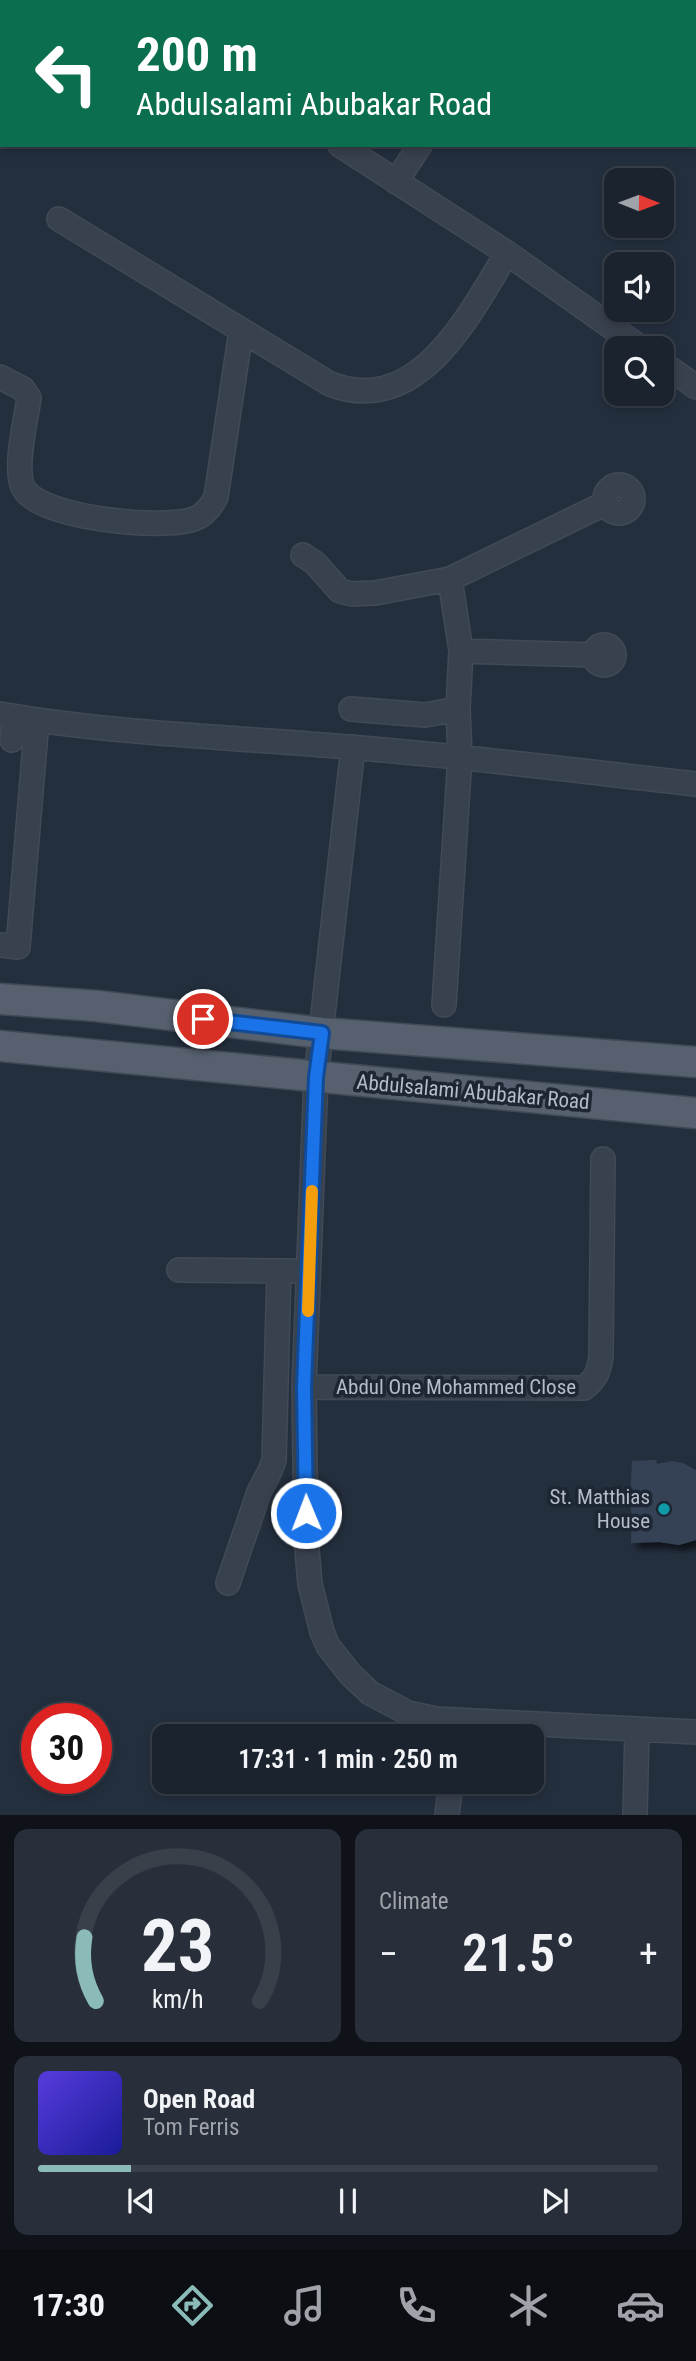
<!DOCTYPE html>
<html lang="en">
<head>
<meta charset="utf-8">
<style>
	:root { --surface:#1b232e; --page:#282f3a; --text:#f1f3f6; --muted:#a0a4aa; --line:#39404a; --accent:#8bbbb9 }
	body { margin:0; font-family:"Roboto Condensed",sans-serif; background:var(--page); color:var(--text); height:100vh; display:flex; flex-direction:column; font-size:26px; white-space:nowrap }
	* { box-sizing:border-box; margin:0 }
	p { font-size:23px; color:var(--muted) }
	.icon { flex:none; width:38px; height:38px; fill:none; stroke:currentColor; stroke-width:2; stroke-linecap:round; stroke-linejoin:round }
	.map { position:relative; height:1815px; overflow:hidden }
	.panel { display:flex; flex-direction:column; gap:14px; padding:14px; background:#0f1319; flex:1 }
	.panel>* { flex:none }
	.guide { position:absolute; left:0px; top:0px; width:696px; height:147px; box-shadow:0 4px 10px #0003,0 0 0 2px var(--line); background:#0b6e4f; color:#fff; overflow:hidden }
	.needle { width:46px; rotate:91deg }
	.fabs { position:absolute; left:604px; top:168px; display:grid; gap:14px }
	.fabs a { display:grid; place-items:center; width:70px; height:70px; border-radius:14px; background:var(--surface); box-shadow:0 4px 10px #0003,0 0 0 2px var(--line); font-size:35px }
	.speed { position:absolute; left:21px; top:1703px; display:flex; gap:14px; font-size:35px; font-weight:700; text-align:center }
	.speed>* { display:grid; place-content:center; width:91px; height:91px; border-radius:50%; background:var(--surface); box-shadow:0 4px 10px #0003,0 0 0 2px var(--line); line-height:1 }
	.speed .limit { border:10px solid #d22; background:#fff; color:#111 }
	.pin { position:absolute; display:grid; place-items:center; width:60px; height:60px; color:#fff; margin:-30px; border:4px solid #fff; border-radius:50%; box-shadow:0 2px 7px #0007 }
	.me { position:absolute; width:77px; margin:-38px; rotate:359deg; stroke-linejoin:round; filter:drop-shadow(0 0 5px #0008) }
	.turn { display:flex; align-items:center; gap:24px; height:147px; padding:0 21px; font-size:32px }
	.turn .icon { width:91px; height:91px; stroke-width:2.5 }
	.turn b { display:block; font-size:49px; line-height:60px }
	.big { font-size:52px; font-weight:600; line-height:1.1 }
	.panel .widget { flex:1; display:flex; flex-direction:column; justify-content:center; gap:10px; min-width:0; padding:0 24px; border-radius:14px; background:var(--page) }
	.panel .dial { align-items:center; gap:0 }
	.dial svg { height:182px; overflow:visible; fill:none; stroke:var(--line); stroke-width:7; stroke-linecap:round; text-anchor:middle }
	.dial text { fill:var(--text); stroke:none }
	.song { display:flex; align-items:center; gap:21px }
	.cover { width:84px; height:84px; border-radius:10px; background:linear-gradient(135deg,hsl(250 70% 55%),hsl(240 70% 35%)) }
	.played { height:7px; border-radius:4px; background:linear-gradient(90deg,var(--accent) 15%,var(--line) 15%) }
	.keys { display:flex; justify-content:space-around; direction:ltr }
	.heat { display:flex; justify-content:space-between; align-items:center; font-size:38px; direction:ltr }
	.panel .tiles { flex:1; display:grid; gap:14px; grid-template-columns:1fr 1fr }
	.widget:last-child { grid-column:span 2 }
	.trip { position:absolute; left:152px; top:1724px; width:392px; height:70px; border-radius:14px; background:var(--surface); box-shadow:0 4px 10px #0003,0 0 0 2px var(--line); font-weight:600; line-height:70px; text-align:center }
	.tabs { display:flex; height:112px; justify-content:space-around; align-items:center; background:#0b0e12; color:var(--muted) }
	.tabs .icon { width:49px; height:49px }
	.tabs .selected { color:var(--accent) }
	.tabs b { font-size:32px; color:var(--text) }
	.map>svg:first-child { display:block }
	.building { fill:#364354; filter:url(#shadow) }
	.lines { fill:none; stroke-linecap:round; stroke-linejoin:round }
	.minor-casing { stroke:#414a57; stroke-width:26 }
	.major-casing { stroke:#414a57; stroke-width:33 }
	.minor { stroke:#38414e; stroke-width:23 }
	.major { stroke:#56606e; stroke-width:30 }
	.route-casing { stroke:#114b97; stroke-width:18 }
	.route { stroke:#1a73e8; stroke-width:12 }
	.slow { stroke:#f59e0b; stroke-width:12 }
	.culture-dot { fill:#0f9aa8; stroke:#1d2633; stroke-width:2.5 }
	.labels { text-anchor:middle; stroke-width:7; stroke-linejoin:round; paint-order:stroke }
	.street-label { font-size:21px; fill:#b4bcc9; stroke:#1d2633 }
	.poi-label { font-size:21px; fill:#b4bcc9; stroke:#1d2633; text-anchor:end }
</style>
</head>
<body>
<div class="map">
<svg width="696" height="1815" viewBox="0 0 696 1815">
	<defs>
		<filter id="shadow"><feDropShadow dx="6" dy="6" stdDeviation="3.5" flood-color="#0009"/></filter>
	</defs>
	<rect width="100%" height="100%" fill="#242f3e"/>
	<path class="building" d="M656,1460L657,1464L672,1461L683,1463L696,1470V1540L679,1545L659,1542L631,1543L632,1516L630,1502L632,1461Z"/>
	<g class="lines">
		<defs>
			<path id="minor" d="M110,0L113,2
				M21,2L22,0
				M54,2L55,0
				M289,2L290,0
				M513,2L514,0
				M0,45L2,41
				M0,82L2,79
				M340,145L507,253L641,348
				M396,182L420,145
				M59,219L330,384C419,418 469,315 507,253
				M662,363L696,387
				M0,377L23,389L29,398C26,420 13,471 24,489C43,519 163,530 194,519C205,515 211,507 216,497L241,331
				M605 499a14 14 0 1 1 28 0a14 14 0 1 1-28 0Z
				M303,555L315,563L340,591L352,594L375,593L450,579L606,503
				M450,579L461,651L595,655
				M594 655a10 10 0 1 1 20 0a10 10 0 1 1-20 0Z
				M351,709L425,715L458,709
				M0,714C115,734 232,737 348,747C464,756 580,771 696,784
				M12,740L15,717
				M353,747L316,1077L304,1387L306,1538L310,1584L322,1632L328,1646L350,1674L370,1693L408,1713L436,1719L696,1732
				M0,945L18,947L37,720
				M444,1005L460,757L458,709L461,651
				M179,1270L292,1271
				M304,1387L584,1388C596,1379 599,1371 601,1357L603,1159
				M228,1583L259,1492L270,1471L274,1460L279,1271
				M447,1815L451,1782
				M635,1815L637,1730"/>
			<path id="major" d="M0,999L97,1006L322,1033L696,1062
				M0,1046L696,1113"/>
		</defs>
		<use href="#minor" class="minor-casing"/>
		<use href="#major" class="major-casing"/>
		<use href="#minor" class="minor"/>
		<use href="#major" class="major"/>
	</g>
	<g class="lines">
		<defs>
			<path id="route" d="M203,1019L322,1033L316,1077L304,1387L306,1513"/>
		</defs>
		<use href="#route" class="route-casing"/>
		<use href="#route" class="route"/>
		<path class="slow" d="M308,1311L312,1191"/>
	</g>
	<circle class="culture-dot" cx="664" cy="1509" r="7"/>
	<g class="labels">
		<g class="street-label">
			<text transform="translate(473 1092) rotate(5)" y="7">Abdulsalami Abubakar Road</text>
			<text x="456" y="1394">Abdul One Mohammed Close</text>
		</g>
		<g class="poi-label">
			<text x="650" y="1504">St. Matthias<tspan x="650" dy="24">House</tspan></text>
		</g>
	</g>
</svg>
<div class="fabs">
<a><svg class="needle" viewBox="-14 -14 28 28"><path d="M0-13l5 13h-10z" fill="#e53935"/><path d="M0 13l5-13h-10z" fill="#a0a4aa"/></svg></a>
<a><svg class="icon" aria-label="sound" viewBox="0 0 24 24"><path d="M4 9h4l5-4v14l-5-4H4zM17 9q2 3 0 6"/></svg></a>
<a><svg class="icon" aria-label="search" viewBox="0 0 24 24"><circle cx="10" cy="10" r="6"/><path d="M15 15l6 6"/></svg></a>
</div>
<div class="speed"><div class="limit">30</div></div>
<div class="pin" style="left:203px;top:1019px;background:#d93025"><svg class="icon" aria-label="arrive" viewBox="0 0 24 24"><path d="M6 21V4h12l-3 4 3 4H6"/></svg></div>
<svg class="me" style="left:306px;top:1513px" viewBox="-20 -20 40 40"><circle r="17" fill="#1a73e8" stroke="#fff" stroke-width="3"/><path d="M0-11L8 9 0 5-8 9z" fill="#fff"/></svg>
<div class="trip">17:31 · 1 min · 250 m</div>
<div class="guide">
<div class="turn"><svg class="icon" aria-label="left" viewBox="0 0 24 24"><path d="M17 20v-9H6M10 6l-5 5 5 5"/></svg><div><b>200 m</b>Abdulsalami Abubakar Road</div></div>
</div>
</div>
<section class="panel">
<div class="tiles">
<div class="widget dial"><svg viewBox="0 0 100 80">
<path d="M14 69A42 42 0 1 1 86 69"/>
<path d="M14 69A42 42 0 0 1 9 41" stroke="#8bbbb9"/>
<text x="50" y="56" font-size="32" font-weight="700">23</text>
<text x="50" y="72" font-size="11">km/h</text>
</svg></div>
<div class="widget"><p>Climate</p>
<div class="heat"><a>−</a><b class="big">21.5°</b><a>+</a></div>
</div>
<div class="widget">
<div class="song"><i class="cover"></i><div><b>Open Road</b><p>Tom Ferris</p></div></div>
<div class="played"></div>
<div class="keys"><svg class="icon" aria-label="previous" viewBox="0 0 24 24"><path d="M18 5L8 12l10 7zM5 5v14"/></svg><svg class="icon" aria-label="pause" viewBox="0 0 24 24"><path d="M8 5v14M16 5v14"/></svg><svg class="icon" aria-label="next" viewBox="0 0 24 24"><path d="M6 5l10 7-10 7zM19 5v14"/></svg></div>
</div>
</div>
</section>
<nav class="tabs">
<b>17:30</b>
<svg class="icon selected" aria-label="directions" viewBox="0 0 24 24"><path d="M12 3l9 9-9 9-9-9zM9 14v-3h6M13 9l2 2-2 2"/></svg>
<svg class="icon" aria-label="music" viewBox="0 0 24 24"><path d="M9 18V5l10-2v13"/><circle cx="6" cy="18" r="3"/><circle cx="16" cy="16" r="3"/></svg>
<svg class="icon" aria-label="phone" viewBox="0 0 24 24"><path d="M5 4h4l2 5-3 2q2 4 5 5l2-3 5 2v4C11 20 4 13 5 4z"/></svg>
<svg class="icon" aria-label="climate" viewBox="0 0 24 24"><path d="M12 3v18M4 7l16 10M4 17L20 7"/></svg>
<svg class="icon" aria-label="car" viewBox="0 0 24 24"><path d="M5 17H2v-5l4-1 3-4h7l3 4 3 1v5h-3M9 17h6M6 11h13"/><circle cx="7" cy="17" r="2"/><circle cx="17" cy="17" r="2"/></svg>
</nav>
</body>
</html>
